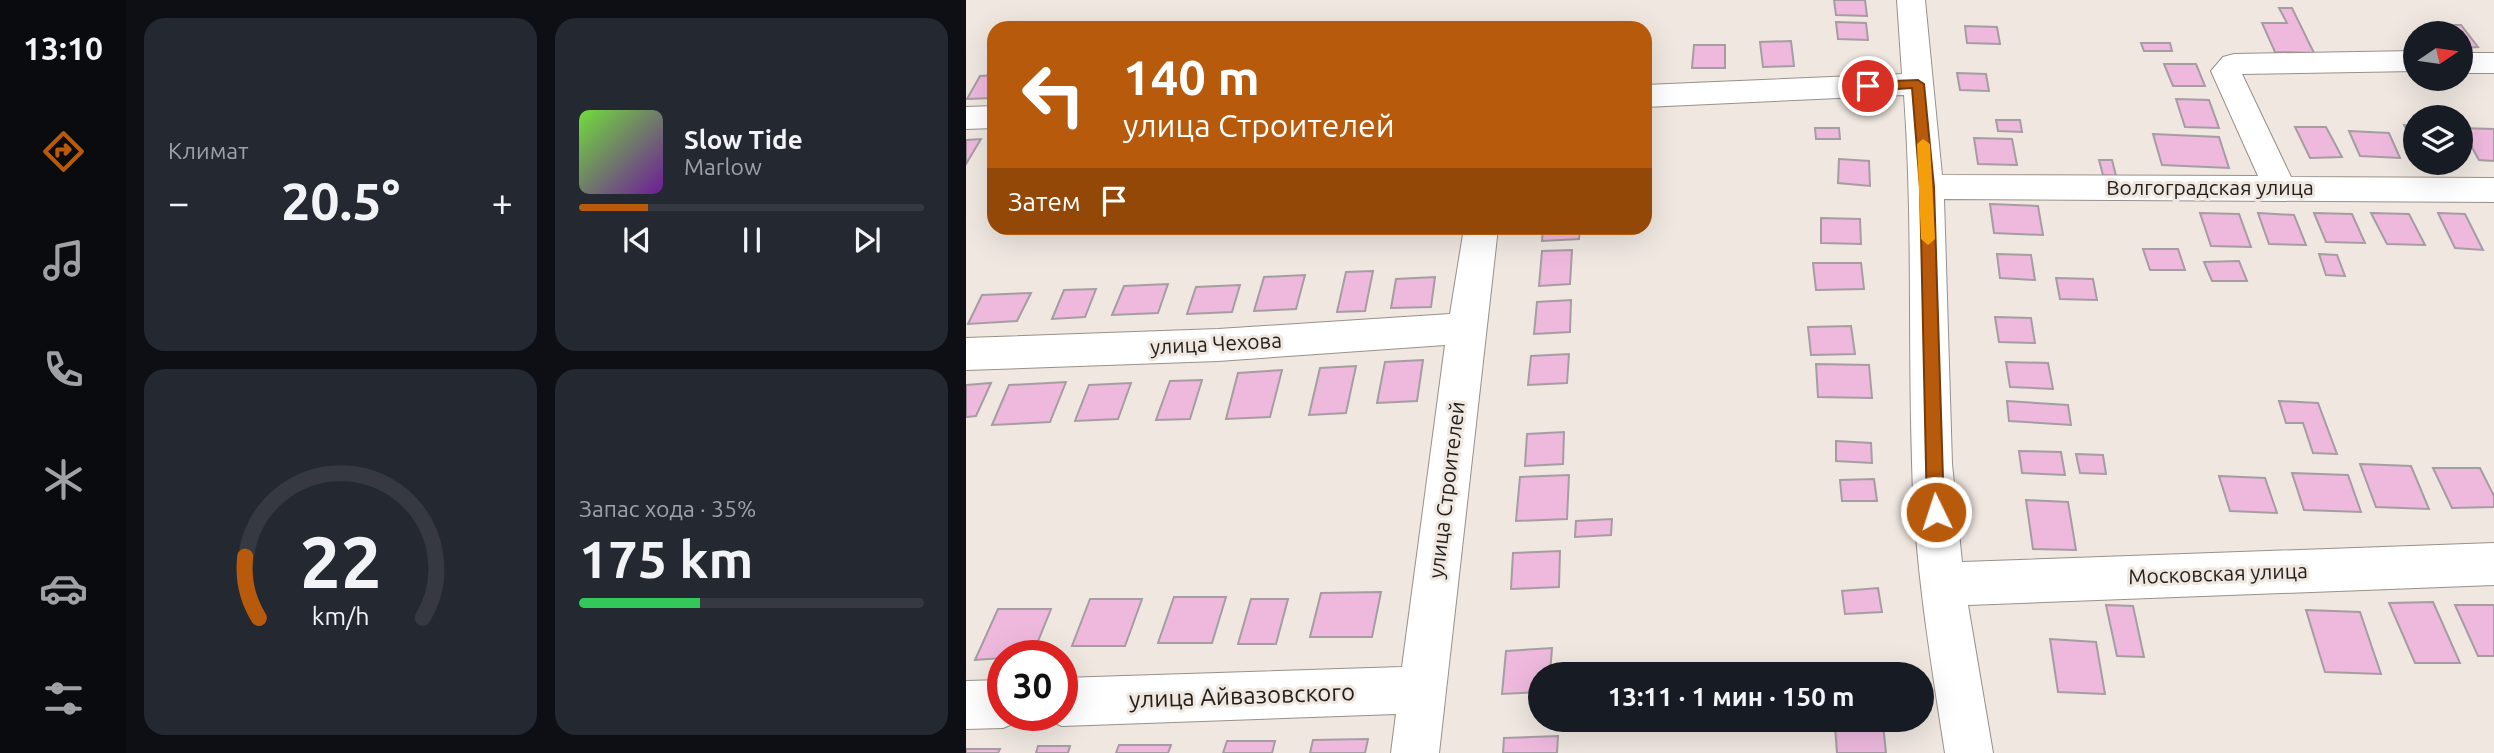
<!DOCTYPE html>
<html lang="ru">
<head>
<meta charset="utf-8">
<style>
	:root { --surface:#171b24; --page:#242831; --text:#f1f3f6; --muted:#9ea1a6; --line:#363941; --accent:#b85a0b }
	body { margin:0; font-family:Ubuntu,sans-serif; background:var(--page); color:var(--text); height:100vh; display:flex; flex-direction:column; font-size:26px; white-space:nowrap }
	* { box-sizing:border-box; margin:0 }
	p { font-size:23px; color:var(--muted) }
	.icon { flex:none; width:38px; height:38px; fill:none; stroke:currentColor; stroke-width:2; stroke-linecap:round; stroke-linejoin:round }
	.map { position:relative; flex:1; overflow:hidden }
	.panel { display:flex; flex-direction:column; gap:18px; padding:18px; background:#0d0f14; width:840px }
	.panel>* { flex:none }
	.guide { position:absolute; left:21px; top:21px; width:665px; height:214px; border-radius:21px; box-shadow:0 7px 28px #0002; background:#b85a0b; color:#fff; overflow:hidden }
	.needle { width:46px; rotate:77deg }
	.controls { position:absolute; left:1437px; top:21px; display:grid; gap:14px }
	.controls a { display:grid; place-items:center; width:70px; height:70px; border-radius:50%; background:var(--surface); box-shadow:0 7px 28px #0002; font-size:35px }
	.speed { position:absolute; left:21px; top:640px; display:flex; gap:14px; font-size:35px; font-weight:700; text-align:center }
	.speed>* { display:grid; place-content:center; width:91px; height:91px; border-radius:50%; background:var(--surface); box-shadow:0 7px 28px #0002; line-height:1 }
	.speed .limit { border:10px solid #d22; background:#fff; color:#111 }
	.pin { position:absolute; display:grid; place-items:center; width:60px; height:60px; color:#fff; margin:-30px; border:4px solid #fff; border-radius:50%; box-shadow:0 2px 7px #0007 }
	.me { position:absolute; width:77px; margin:-38px; rotate:356deg; stroke-linejoin:round; filter:drop-shadow(0 0 5px #0008) }
	.turn { display:flex; align-items:center; gap:24px; height:147px; padding:0 21px; font-size:32px }
	.turn .icon { width:91px; height:91px; stroke-width:2.5 }
	.turn b { display:block; font-size:49px; line-height:60px }
	.then { display:flex; align-items:center; height:66px; padding:0 21px; background:#0003; gap:14px; font-size:26px }
	.big { font-size:52px; font-weight:700; line-height:1.1 }
	.panel .card { flex:1; display:flex; flex-direction:column; justify-content:center; gap:10px; min-width:0; padding:0 24px; border-radius:21px; background:var(--page) }
	.panel .dial { align-items:center; gap:0 }
	.dial svg { height:182px; overflow:visible; fill:none; stroke:var(--line); stroke-width:7; stroke-linecap:round; text-anchor:middle }
	.dial text { fill:var(--text); stroke:none }
	.song { display:flex; align-items:center; gap:21px }
	.cover { width:84px; height:84px; border-radius:10px; background:linear-gradient(135deg,hsl(100 70% 55%),hsl(280 70% 35%)) }
	.played { height:7px; border-radius:4px; background:linear-gradient(90deg,var(--accent) 20%,var(--line) 20%) }
	.keys { display:flex; justify-content:space-around; direction:ltr }
	.heat { display:flex; justify-content:space-between; align-items:center; font-size:38px; direction:ltr }
	.charge { height:10px; border-radius:5px; background:linear-gradient(90deg,#34c759 35%,var(--line) 0) }
	.panel .tiles { flex:1; display:grid; gap:18px; grid-template-columns:repeat(2,1fr) }
	.trip { position:absolute; left:562px; top:662px; width:406px; height:70px; border-radius:35px; background:var(--surface); box-shadow:0 7px 28px #0002; font-weight:700; line-height:70px; text-align:center }
	main { display:flex; flex:1; min-height:0 }
	.tab-bar { display:flex; flex-direction:column; width:126px; justify-content:space-around; align-items:center; background:#090b0e; color:var(--muted) }
	.tab-bar .icon { width:49px; height:49px }
	.tab-bar .selected { color:var(--accent) }
	.tab-bar b { font-size:32px; color:var(--text) }
	.map>svg:first-child { display:block }
	.building { fill:#eeb9dd; stroke:#a69da3; stroke-width:2 }
	.lines { fill:none; stroke-linecap:round; stroke-linejoin:round }
	.minor-casing { stroke:#98908a; stroke-width:2 }
	.minor { fill:#fff; fill-rule:evenodd }
	.route { fill:#b85a0b; stroke:#783a07; stroke-width:2 }
	.slow { fill:#f59e0b }
	.labels { text-anchor:middle; stroke-width:6; stroke-linejoin:round; paint-order:stroke }
	.street-label { font-size:21px; fill:#211e1c; stroke:#efe7e0 }
	.near-street-label { font-size:24px; fill:#211e1c; stroke:#efe7e0 }
</style>
</head>
<body>
<main>
<nav class="tab-bar">
<b>13:10</b>
<svg class="icon selected" aria-label="directions" viewBox="0 0 24 24"><path d="M12 3l9 9-9 9-9-9zM9 14v-3h6M13 9l2 2-2 2"/></svg>
<svg class="icon" aria-label="music" viewBox="0 0 24 24"><path d="M9 18V5l10-2v13"/><circle cx="6" cy="18" r="3"/><circle cx="16" cy="16" r="3"/></svg>
<svg class="icon" aria-label="phone" viewBox="0 0 24 24"><path d="M5 4h4l2 5-3 2q2 4 5 5l2-3 5 2v4C11 20 4 13 5 4z"/></svg>
<svg class="icon" aria-label="climate" viewBox="0 0 24 24"><path d="M12 3v18M4 7l16 10M4 17L20 7"/></svg>
<svg class="icon" aria-label="car" viewBox="0 0 24 24"><path d="M5 17H2v-5l4-1 3-4h7l3 4 3 1v5h-3M9 17h6M6 11h13"/><circle cx="7" cy="17" r="2"/><circle cx="17" cy="17" r="2"/></svg>
<svg class="icon" aria-label="filters" viewBox="0 0 24 24"><path d="M4 7h16M4 17h16"/><circle cx="9" cy="7" r="2"/><circle cx="15" cy="17" r="2"/></svg>
</nav>
<section class="panel">
<div class="tiles">
<div class="card"><p>Климат</p>
<div class="heat"><a>−</a><b class="big">20.5°</b><a>+</a></div>
</div>
<div class="card">
<div class="song"><i class="cover"></i><div><b>Slow Tide</b><p>Marlow</p></div></div>
<div class="played"></div>
<div class="keys"><svg class="icon" aria-label="previous" viewBox="0 0 24 24"><path d="M18 5L8 12l10 7zM5 5v14"/></svg><svg class="icon" aria-label="pause" viewBox="0 0 24 24"><path d="M8 5v14M16 5v14"/></svg><svg class="icon" aria-label="next" viewBox="0 0 24 24"><path d="M6 5l10 7-10 7zM19 5v14"/></svg></div>
</div>
<div class="card dial"><svg viewBox="0 0 100 80">
<path d="M14 69A42 42 0 1 1 86 69"/>
<path d="M14 69A42 42 0 0 1 8 42" stroke="#b85a0b"/>
<text x="50" y="56" font-size="32" font-weight="700">22</text>
<text x="50" y="72" font-size="11">km/h</text>
</svg></div>
<div class="card"><p>Запас хода · 35%</p><b class="big">175 km</b><div class="charge"></div></div>
</div>
</section>
<div class="map">
<svg width="1528" height="753" viewBox="0 0 1528 753">
	<rect width="100%" height="100%" fill="#efe7e0"/>
	<path class="building" d="M868,0H899L901,16L870,15Z
		M1313,8H1326L1348,53L1309,52L1296,23H1321Z
		M870,22L900,23L902,40L872,39Z
		M1467,25H1495L1512,47L1494,48V33H1473Z
		M999,26L1031,27L1034,44L1001,43Z
		M825,41L828,66L797,67L794,42Z
		M1175,43H1204L1206,51H1178Z
		M728,45H759V68H726Z
		M1198,64H1230L1239,86H1207Z
		M991,73L1020,74L1023,91L994,90Z
		M28,75V98L1,99L14,76Z
		M1210,99L1243,100L1253,128L1219,127Z
		M1030,120H1054L1056,132L1032,131Z
		M1438,125L1449,126V147Z
		M1329,127H1360L1376,157L1344,158Z
		M849,128H873L874,139H850Z
		M1495,128L1528,129V161L1513,160Z
		M1383,131L1423,133L1434,158L1394,156Z
		M1187,134L1253,137L1263,168L1196,165Z
		M1008,138L1046,139L1051,165L1012,164Z
		M15,139L0,164V140Z
		M873,159L903,161L904,186L872,183Z
		M1133,160H1146L1150,176L1137,175Z
		M1024,204L1072,206L1077,235L1028,233Z
		M1234,213L1273,214L1285,247L1245,246Z
		M1292,213L1328,215L1340,245L1303,244Z
		M1348,213L1386,214L1399,243L1360,242Z
		M1405,213L1443,214L1459,245L1421,244Z
		M1472,213L1499,214L1517,250L1489,248Z
		M855,218L894,219L895,244L855,243Z
		M577,228H614L613,239L576,241Z
		M1177,249H1212L1219,270H1184Z
		M606,250L604,284L573,286L576,251Z
		M1031,254L1065,255L1069,280L1034,278Z
		M1353,254L1371,255L1379,276L1360,275Z
		M1273,261L1281,281H1246L1238,262Z
		M847,263H895L898,289L850,290Z
		M407,271L399,311L371,312L380,272Z
		M339,275L330,309L288,311L298,277Z
		M469,277L465,307L425,308L430,279Z
		M1090,278L1127,279L1131,300L1094,299Z
		M202,284L192,313L146,315L158,286Z
		M274,285L266,312L221,314L230,287Z
		M130,289L119,317L86,319L98,290Z
		M65,293L51,321L2,324L16,295Z
		M605,300L604,332L568,334L571,302Z
		M1029,317L1065,318L1069,343L1033,342Z
		M885,326L889,354L845,355L842,327Z
		M603,354L601,383L562,385L565,356Z
		M457,360L451,401L411,403L419,362Z
		M1040,362L1082,363L1087,389L1044,387Z
		M850,364L903,365L906,398L852,397Z
		M390,366L380,413L343,415L354,368Z
		M316,370L304,417L260,419L272,373Z
		M236,380L224,419L190,420L204,381Z
		M100,382L84,422L26,425L43,385Z
		M25,383L10,416L0,417V385Z
		M165,383L152,419L109,421L123,385Z
		M1041,401L1102,405L1105,425L1043,421Z
		M1313,401L1352,403L1371,454L1347,453L1337,423H1320Z
		M598,432L597,464L559,466L561,434Z
		M870,441L905,443L906,463L870,461Z
		M1053,451L1095,452L1099,475L1056,473Z
		M1110,454L1137,455L1140,474L1114,473Z
		M1394,464L1445,466L1463,509L1410,507Z
		M1467,468H1514L1528,496V507L1486,508Z
		M1326,473L1382,475L1395,512L1338,510Z
		M603,475L601,519L550,521L554,477Z
		M1253,476L1299,478L1311,513L1264,511Z
		M908,479L911,501H876L874,480Z
		M1060,500L1102,502L1110,550L1067,549Z
		M646,519L645,535L609,537L610,521Z
		M594,551L593,587L545,589L547,553Z
		M912,588L916,612L879,614L876,591Z
		M415,592L406,637H344L355,593Z
		M208,597H260L246,643H192Z
		M124,599H176L159,646H106Z
		M285,599H322L310,644H272Z
		M1467,602L1494,663H1449L1423,603Z
		M1140,605L1167,606L1178,657L1151,656Z
		M1489,605H1528V656H1512Z
		M32,609H85L66,656L9,660Z
		M1340,610L1394,612L1415,674L1359,672Z
		M1084,639L1130,642L1139,694L1092,692Z
		M586,648L584,674H574V692L536,694L540,651Z
		M917,724L920,753H871L869,726Z
		M592,736L591,753H537L538,738Z
		M402,739L399,753H344L347,740Z
		M261,741H309L306,753H257Z
		M153,745H205L202,753H150Z
		M72,746H104L102,753H70Z
		M0,749H34L32,753H0Z"/>
	<g class="lines">
		<defs>
			<path id="minor" d="M931,0H959L976,175L1292,176L1245,71L1257,57L1268,54L1449,51V71L1276,74L1325,177L1528,178V202L978,199L986,464L996,562L1528,543V585L1002,605L1027,753H979C964,656 948,560 946,462C942,340 947,217 938,95L679,107V85L936,74Z
				M1494,53H1528V73H1494Z
				M28,106V128L0,129V107Z
				M498,228H532L473,753H425L430,714L96,726L79,719L78,716H96V678L436,667L479,345L252,361L0,370V338L252,329L484,314Z
				M37,680V716H56L54,721L37,728L0,729V681Z"/>
		</defs>
		<use href="#minor" class="minor-casing"/>
		<use href="#minor" class="minor"/>
	</g>
	<path class="route" d="M952,80L958,84L968,187L978,512L976,518L970,520L964,518L961,512L954,187L946,88L902,91L896,86L902,82Z"/>
	<path class="slow" d="M957,139L964,144L969,239L962,245L955,239L951,144Z"/>
	<g class="labels">
		<g class="street-label">
			<text x="1244" y="195">Волгоградская улица</text>
			<text transform="translate(250 344) rotate(-3)" y="7">улица Чехова</text>
			<text transform="translate(481 490) rotate(-83)" y="7">улица Строителей</text>
			<text transform="translate(1252 574) rotate(-2)" y="7">Московская улица</text>
		</g>
		<g class="near-street-label">
			<text transform="translate(276 696) rotate(-2)" y="8">улица Айвазовского</text>
		</g>
	</g>
</svg>
<div class="controls">
<a><svg class="needle" viewBox="-14 -14 28 28"><path d="M0-13l5 13h-10z" fill="#e53935"/><path d="M0 13l5-13h-10z" fill="#9ea1a6"/></svg></a>
<a><svg class="icon" aria-label="layers" viewBox="0 0 24 24"><path d="M12 4l9 5-9 5-9-5zM3 14l9 5 9-5"/></svg></a>
</div>
<div class="speed"><div class="limit">30</div></div>
<div class="pin" style="left:902px;top:86px;background:#d93025"><svg class="icon" aria-label="arrive" viewBox="0 0 24 24"><path d="M6 21V4h12l-3 4 3 4H6"/></svg></div>
<svg class="me" style="left:970px;top:512px" viewBox="-20 -20 40 40"><circle r="17" fill="#b85a0b" stroke="#fff" stroke-width="3"/><path d="M0-11L8 9 0 5-8 9z" fill="#fff"/></svg>
<div class="trip">13:11 · 1 мин · 150 m</div>
<div class="guide">
<div class="turn"><svg class="icon" aria-label="left" viewBox="0 0 24 24"><path d="M17 20v-9H6M10 6l-5 5 5 5"/></svg><div><b>140 m</b>улица Строителей</div></div>
<div class="then">Затем<svg class="icon" aria-label="arrive" viewBox="0 0 24 24"><path d="M6 21V4h12l-3 4 3 4H6"/></svg></div>
</div>
</div>
</main>
</body>
</html>
